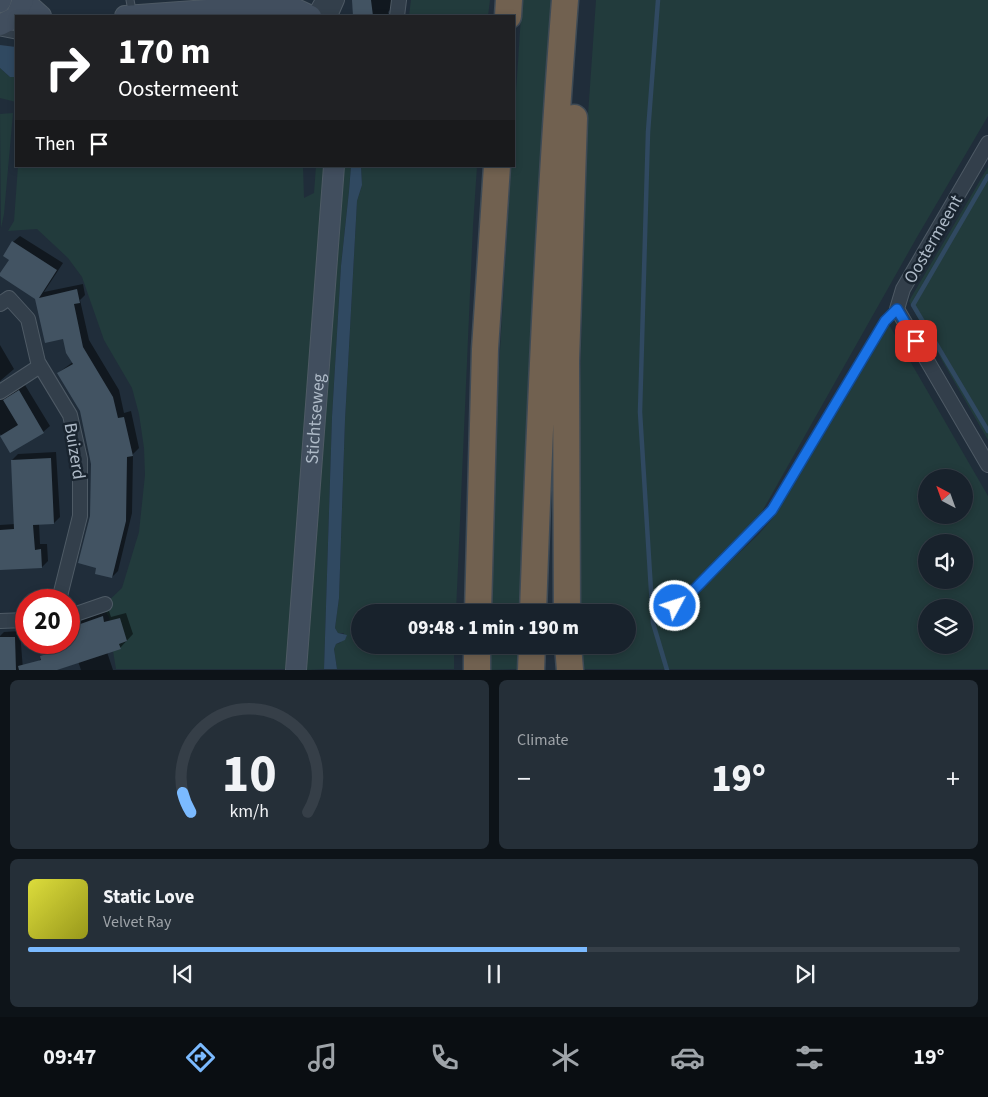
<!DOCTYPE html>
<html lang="en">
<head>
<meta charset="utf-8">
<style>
	:root { --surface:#18222c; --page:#252f38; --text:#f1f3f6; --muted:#9fa4a9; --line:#363f48; --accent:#7bbaff }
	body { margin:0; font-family:"Source Sans 3",sans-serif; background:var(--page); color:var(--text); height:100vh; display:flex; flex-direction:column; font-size:19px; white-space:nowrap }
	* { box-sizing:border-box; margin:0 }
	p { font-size:16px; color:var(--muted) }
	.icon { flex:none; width:28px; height:28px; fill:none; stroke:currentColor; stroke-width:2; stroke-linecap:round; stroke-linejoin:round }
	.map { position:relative; height:670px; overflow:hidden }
	.drawer { display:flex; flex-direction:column; gap:10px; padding:10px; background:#0d1318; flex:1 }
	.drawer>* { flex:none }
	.banner { position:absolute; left:15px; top:15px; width:500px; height:152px; border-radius:0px; box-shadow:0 2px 8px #0003,0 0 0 1px var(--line); background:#202124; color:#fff; overflow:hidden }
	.needle { width:32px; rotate:319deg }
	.controls { position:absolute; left:918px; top:469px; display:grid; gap:10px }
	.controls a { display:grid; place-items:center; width:55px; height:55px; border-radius:50%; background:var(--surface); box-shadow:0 2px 8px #0003,0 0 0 1px var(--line); font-size:25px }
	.speed { position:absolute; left:15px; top:589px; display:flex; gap:10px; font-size:25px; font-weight:700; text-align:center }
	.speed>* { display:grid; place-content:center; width:65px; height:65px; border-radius:50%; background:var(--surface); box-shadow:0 2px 8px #0003,0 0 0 1px var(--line); line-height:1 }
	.speed .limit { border:8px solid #d22; background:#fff; color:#111 }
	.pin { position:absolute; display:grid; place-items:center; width:42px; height:42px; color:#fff; margin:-21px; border-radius:10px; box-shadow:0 2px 8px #0006 }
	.me { position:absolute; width:55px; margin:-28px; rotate:50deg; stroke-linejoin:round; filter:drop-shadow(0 0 4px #0008) }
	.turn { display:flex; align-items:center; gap:18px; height:105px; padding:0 20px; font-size:22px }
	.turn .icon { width:65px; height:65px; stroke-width:2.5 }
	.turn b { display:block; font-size:35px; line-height:42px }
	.then { display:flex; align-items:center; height:48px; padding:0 20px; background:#0003; gap:10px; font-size:19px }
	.big { font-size:38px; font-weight:800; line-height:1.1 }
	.drawer .tile { flex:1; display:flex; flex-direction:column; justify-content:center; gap:8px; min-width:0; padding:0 18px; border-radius:8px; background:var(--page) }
	.drawer .dial { align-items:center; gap:0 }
	.dial svg { height:130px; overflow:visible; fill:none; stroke:var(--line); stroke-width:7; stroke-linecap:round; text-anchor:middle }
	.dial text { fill:var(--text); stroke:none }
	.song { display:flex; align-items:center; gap:15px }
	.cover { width:60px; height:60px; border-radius:8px; background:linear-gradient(135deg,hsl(60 70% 55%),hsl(60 70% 35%)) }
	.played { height:5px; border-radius:2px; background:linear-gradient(90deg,var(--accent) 60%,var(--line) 60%) }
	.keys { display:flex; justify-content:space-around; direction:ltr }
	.heat { display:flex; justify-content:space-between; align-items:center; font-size:28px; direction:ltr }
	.drawer .tiles { flex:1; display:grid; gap:10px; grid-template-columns:1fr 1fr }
	.tile:last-child { grid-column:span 2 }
	.trip { position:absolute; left:351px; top:604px; width:285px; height:50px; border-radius:25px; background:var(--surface); box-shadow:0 2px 8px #0003,0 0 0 1px var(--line); font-weight:800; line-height:50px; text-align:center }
	.tabs { display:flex; height:80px; justify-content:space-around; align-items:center; background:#0a0e12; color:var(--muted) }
	.tabs .icon { width:35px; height:35px }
	.tabs .selected { color:var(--accent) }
	.tabs b { font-size:22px; color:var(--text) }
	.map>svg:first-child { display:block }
	.green { fill:#223b3c; fill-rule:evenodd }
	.water { fill:#304961 }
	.shadow { fill:#0007 }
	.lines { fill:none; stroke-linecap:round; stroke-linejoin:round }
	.stream { stroke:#304961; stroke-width:4.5 }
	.building { fill:#425362 }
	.lane-casing { stroke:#4e5a65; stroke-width:9 }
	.street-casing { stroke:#4e5a65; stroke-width:16 }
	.secondary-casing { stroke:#4e5a65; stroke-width:22 }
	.highway-casing { stroke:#3e4a55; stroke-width:29 }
	.lane { stroke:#333f4b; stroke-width:7 }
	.street { stroke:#333f4b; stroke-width:14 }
	.secondary { stroke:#414e5e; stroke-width:20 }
	.highway { stroke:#716150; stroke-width:26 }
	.route-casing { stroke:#114b97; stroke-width:12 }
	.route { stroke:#1a73e8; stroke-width:9 }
	.labels { text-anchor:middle; stroke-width:5; stroke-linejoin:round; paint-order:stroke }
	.street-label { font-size:18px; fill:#aebac7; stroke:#19242f }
</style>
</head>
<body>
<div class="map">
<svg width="988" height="670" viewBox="0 0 988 670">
	<rect width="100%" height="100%" fill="#202d3a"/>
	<path class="green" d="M411,0H490L488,16H409Z
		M522,0H553L521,612H488L493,467L511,166H514V123Z
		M596,0H988V116L917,237L759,517L669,607L670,618L758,535L772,519L888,323L988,496V669H584L582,645H628V612H580V385L587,129ZM926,478H964V515H926ZM926,542H964V580H926ZM926,608H964V645H926Z
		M0,68L10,77H16V102L0,98Z
		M13,113L4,214L1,228L0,114Z
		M18,166H303L304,198L314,193L316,166H324L289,669H116L113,651L120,649L119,644L127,641L122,627L113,632L109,617L102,607L122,588L139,532L145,475L144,448L139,414L132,388L104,340L82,277L68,258L37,229L8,231L14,221Z
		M341,166H351L349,191L341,266L332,417L324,669L305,670Z
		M361,166H477L473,225L456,612H360V645H454V669H337L334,649L336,644L340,643L344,633H338L335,628L339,598L345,420L357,201L362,185Z
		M988,167V440L921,324L909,301Z
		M487,645H520L519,669L486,670Z"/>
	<path class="water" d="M0,45L16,47V77H10L0,68Z
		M351,166H361L362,185L357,201L345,420L339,598L335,628L338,633L347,635L345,640L336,644L334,649L337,669H324L332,417L341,266L349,191Z"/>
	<path class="shadow" d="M354,0H391L392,8L388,12L389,16H354Z
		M20,236L63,263L44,292L83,284L85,295L80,300L89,340L119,390L124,413L131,411L139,448L133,454L132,513L118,571L112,577L98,567L91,516L92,464L81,411L58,373L73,362L64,337L11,259L13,242Z
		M0,345L14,369L0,381Z
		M25,385L50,426L43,432L11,451L0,434V392L8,395Z
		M56,452L60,517L54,523L39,524L40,544H47L48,561L42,567L0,569V525L15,524L12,460L18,454Z
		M109,611L111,617L126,613L133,634L120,648L107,652L113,670H81L78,661H39L47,651L69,642V624Z
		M20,631L23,670H0V636L4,632Z"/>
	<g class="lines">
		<path class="stream" d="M658,0L648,132L640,412L653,623L667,670
			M988,176L913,305L988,431"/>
	</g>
	<path class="building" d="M352,0H371L373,16H353Z
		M12,241L57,270L39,298L77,289L80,303L74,304L83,347L113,397L118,418L124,417L133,456L127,457L126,521L112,578L95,574L96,568L78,563L90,516L91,464L80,411L57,373L73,364L66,353L63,339L45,343L35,299L0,276V273L9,260L3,256Z
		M19,390L44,433L10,453L0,436L18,425L3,400Z
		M51,458L54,524L33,525L35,550L41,549L42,568L0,570V530L14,529L11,460Z
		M103,616L104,622L120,618L127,641L119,644L121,649L57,670H19L18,666L41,660L40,656L47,654L43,642H69V628Z
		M0,637H15L16,670H0Z"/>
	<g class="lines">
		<defs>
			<path id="lane" d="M130,0L131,5
				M0,32L16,35
				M665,613L685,599L772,510L885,321L897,309"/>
			<path id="street" d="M314,16L323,0
				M330,16L337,0
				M397,16L399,0
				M988,143L903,289L897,309L988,465
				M0,304L9,298L28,319L38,362L70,415L80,459V516L59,600
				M0,392L40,366
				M69,614H76L105,604
				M0,621L26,620"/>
			<g id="secondary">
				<path d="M28,0L30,6L41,16"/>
				<path d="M0,2L1,0"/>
				<path d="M125,16L276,5L296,9L311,16"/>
				<path d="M0,25L16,17L23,0"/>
				<path id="s1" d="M296,670L334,166"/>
			</g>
			<path id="highway" d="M508,16L509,0
				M478,612L485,349L497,166
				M533,612C540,408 549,204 565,0
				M567,612L566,361L574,118
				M568,645L570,670
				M477,670V645
				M531,670L532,645"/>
		</defs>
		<use href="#lane" class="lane-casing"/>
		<use href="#street" class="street-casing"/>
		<use href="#secondary" class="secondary-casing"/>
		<use href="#highway" class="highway-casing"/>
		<use href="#lane" class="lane"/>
		<use href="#street" class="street"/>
		<use href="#secondary" class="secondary"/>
		<use href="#highway" class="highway"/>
	</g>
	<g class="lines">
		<defs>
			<path id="route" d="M675,606L685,599L772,510L885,321L897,309L916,341"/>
		</defs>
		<use href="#route" class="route-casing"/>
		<use href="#route" class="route"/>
	</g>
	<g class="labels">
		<g class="street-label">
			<text transform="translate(933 239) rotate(-60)" y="6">Oostermeent</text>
			<text dy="6" stroke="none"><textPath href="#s1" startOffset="252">Stichtseweg</textPath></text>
			<text transform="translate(75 451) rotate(81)" y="6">Buizerd</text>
		</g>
	</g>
</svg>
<div class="controls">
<a><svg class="needle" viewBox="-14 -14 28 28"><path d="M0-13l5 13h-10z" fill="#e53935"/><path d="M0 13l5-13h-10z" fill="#9fa4a9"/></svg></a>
<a><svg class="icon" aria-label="sound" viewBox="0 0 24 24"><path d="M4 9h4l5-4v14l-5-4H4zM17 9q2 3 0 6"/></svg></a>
<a><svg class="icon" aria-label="layers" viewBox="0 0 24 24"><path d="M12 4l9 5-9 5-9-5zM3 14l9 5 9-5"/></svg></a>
</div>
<div class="speed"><div class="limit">20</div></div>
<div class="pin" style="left:916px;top:341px;background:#d93025"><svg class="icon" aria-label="arrive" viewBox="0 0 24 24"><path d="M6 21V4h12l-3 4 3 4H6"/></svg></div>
<svg class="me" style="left:675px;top:606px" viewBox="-20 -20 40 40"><circle r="17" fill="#1a73e8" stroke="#fff" stroke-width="3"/><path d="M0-11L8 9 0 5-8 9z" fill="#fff"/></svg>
<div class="trip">09:48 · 1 min · 190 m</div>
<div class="banner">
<div class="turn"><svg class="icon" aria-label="right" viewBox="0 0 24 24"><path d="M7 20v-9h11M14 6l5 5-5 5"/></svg><div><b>170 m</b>Oostermeent</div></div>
<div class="then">Then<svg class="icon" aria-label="arrive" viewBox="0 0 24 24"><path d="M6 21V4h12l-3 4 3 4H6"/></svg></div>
</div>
</div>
<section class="drawer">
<div class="tiles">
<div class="tile dial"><svg viewBox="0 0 100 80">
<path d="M14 69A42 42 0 1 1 86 69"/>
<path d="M14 69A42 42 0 0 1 9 57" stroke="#7bbaff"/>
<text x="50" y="56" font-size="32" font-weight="700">10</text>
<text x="50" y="72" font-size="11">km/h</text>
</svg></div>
<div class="tile"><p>Climate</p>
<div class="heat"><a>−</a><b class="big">19°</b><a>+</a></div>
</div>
<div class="tile">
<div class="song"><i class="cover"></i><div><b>Static Love</b><p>Velvet Ray</p></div></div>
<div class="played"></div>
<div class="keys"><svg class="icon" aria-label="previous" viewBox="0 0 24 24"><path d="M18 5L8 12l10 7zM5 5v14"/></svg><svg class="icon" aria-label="pause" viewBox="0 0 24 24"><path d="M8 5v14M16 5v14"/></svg><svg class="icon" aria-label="next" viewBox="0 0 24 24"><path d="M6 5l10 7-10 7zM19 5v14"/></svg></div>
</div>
</div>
</section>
<nav class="tabs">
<b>09:47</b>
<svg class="icon selected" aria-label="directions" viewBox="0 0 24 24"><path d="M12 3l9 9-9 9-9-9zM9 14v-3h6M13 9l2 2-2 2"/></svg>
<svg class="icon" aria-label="music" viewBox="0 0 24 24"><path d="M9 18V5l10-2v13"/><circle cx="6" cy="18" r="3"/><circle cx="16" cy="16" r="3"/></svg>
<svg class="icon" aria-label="phone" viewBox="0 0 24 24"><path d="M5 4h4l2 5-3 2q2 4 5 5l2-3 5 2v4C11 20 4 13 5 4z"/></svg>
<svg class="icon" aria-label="climate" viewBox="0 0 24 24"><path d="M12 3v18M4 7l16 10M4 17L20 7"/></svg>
<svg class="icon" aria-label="car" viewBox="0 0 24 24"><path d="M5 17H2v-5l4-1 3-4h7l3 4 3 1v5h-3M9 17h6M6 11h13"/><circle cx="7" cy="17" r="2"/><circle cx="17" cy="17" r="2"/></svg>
<svg class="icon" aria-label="filters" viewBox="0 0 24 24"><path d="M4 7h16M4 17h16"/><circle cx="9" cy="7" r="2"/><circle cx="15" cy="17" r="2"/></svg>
<b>19°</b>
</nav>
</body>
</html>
